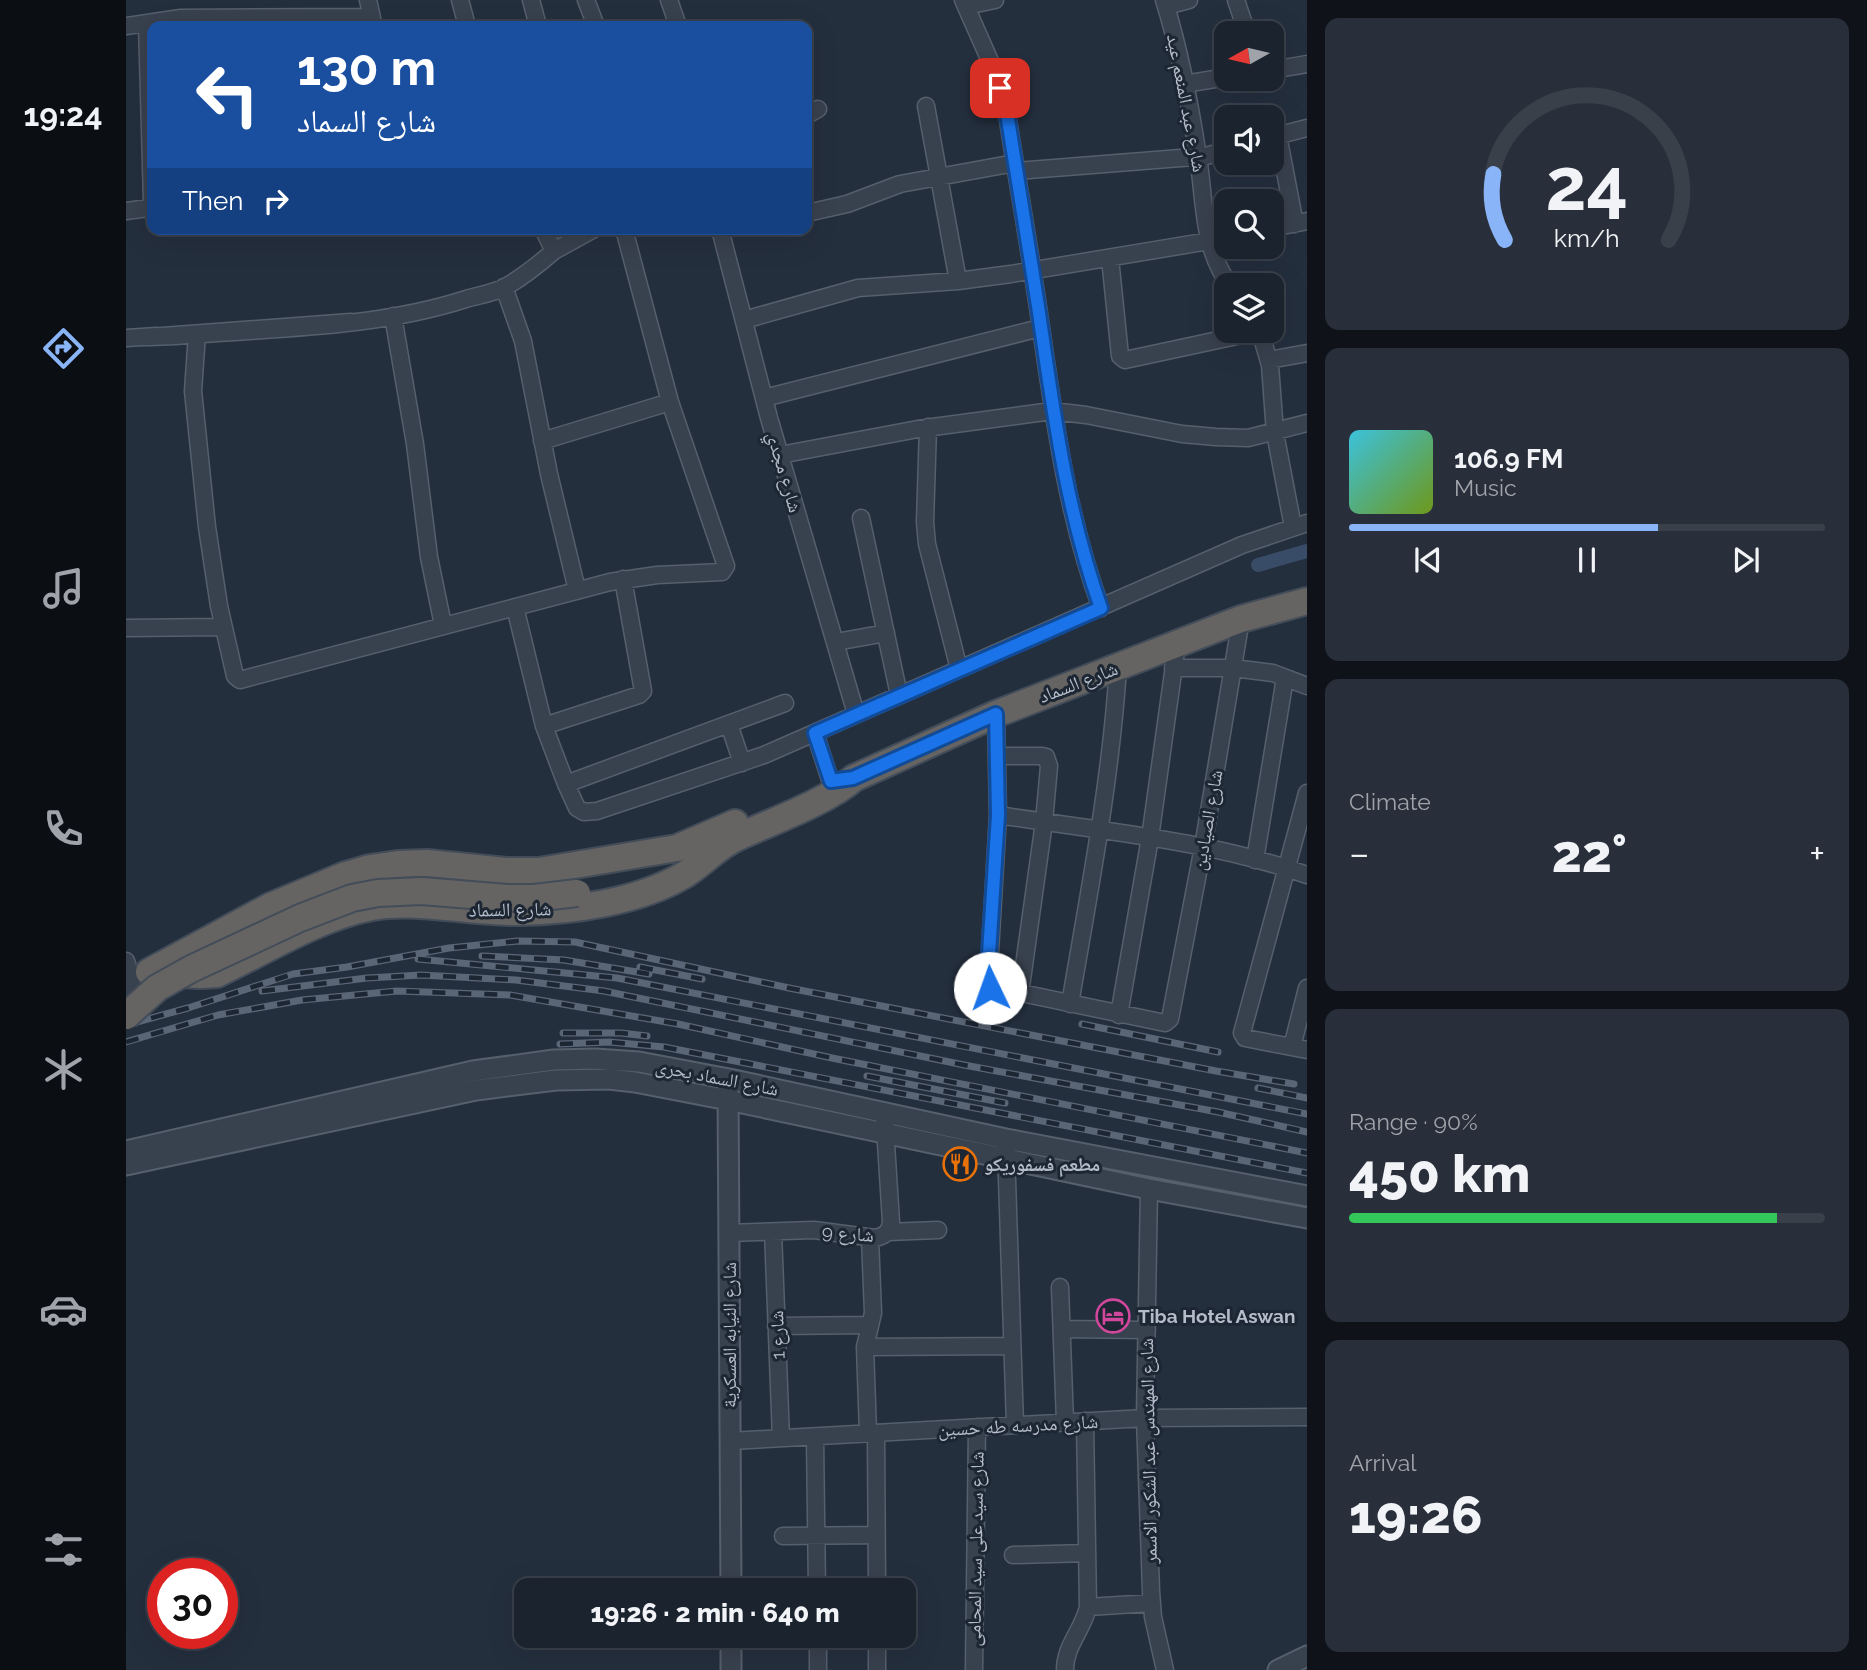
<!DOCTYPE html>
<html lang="en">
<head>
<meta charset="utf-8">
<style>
	:root { --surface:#1b232e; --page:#282f3a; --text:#f1f3f6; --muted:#a0a4aa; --line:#39404a; --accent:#8ab4f8 }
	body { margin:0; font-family:Raleway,"Noto Naskh Arabic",sans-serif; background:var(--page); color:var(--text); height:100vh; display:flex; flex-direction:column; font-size:26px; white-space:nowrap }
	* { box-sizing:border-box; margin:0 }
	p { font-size:23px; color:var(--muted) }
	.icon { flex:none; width:38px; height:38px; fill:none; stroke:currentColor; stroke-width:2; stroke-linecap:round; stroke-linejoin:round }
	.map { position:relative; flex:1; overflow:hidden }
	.details { display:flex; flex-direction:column; gap:18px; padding:18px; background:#0f1319; width:560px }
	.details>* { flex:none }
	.hud { position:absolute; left:21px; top:21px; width:665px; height:214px; border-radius:14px; box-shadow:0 7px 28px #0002,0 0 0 2px var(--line); background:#1a4fa0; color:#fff; overflow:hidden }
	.needle { width:46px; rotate:262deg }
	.controls { position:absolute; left:1088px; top:21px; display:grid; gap:14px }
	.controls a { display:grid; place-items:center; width:70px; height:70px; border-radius:14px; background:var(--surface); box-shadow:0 7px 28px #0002,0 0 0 2px var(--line); font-size:35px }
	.speed { position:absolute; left:21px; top:1558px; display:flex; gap:14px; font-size:35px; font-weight:700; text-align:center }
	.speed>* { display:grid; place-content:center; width:91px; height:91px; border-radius:50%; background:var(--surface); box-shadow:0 7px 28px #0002,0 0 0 2px var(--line); line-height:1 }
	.speed .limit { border:10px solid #d22; background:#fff; color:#111 }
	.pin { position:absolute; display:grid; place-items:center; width:60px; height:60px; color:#fff; margin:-30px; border-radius:14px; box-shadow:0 4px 10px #0006 }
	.me { position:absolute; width:77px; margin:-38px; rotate:357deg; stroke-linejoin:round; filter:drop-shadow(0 0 5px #0008) }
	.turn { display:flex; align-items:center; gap:24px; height:147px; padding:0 35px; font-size:32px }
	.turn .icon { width:91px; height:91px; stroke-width:2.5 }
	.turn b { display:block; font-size:49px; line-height:60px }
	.then { display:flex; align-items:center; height:66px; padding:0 35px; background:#0003; gap:14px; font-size:26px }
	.big { font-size:52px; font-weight:800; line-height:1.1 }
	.details .card { flex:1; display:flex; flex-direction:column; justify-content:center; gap:10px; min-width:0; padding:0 24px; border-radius:14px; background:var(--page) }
	.details .dial { align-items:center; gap:0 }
	.dial svg { height:182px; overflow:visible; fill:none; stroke:var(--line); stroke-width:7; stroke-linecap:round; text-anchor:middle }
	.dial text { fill:var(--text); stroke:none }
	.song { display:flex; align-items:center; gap:21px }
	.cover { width:84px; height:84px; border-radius:10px; background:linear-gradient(135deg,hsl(190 70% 55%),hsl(80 70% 35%)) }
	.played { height:7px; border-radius:4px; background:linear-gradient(90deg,var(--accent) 65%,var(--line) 65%) }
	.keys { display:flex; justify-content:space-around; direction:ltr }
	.heat { display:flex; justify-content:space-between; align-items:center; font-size:38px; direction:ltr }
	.charge { height:10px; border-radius:5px; background:linear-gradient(90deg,#34c759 90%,var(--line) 0) }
	.trip { position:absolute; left:388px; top:1578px; width:402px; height:70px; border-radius:14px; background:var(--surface); box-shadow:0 7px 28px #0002,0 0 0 2px var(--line); font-weight:800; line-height:70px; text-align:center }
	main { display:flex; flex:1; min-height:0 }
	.tabs { display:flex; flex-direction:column; width:126px; justify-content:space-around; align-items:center; background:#0b0e12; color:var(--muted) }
	.tabs .icon { width:49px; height:49px }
	.tabs .selected { color:var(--accent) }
	.tabs b { font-size:32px; color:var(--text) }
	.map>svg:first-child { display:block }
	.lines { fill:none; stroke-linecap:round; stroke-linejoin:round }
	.canal { stroke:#394c67; stroke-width:14 }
	.minor-casing { stroke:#565f6c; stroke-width:19 }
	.tertiary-casing { stroke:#565f6c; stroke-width:23 }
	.trunk-casing { stroke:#434c59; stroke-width:30 }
	.minor { stroke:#38414e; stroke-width:16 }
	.tertiary { stroke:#38414e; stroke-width:19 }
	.trunk { stroke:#656462; stroke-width:26 }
	.rail-casing { stroke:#5a6575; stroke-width:7 }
	.rail { stroke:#1d2633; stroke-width:4.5; stroke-dasharray:13; stroke-linecap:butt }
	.trunk-bridge-casing { stroke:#434c59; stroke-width:30; stroke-linecap:butt }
	.trunk-bridge { stroke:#656462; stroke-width:26 }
	.route-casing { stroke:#114b97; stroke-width:18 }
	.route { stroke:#1a73e8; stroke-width:12 }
	.labels { text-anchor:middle; stroke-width:6; stroke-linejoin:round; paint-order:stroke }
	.street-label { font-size:19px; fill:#b4bcc9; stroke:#1d2633 }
	.poi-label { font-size:19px; font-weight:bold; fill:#b4bcc9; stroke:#1d2633; text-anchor:start }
</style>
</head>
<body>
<main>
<nav class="tabs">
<b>19:24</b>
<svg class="icon selected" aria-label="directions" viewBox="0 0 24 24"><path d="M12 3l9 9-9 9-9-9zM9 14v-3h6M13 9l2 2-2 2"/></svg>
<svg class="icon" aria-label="music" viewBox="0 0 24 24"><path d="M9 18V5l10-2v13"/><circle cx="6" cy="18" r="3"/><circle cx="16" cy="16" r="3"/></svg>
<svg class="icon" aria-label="phone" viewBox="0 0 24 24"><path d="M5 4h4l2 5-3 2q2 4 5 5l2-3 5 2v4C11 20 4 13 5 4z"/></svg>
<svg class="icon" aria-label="climate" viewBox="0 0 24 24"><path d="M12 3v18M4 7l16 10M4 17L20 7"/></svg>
<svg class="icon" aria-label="car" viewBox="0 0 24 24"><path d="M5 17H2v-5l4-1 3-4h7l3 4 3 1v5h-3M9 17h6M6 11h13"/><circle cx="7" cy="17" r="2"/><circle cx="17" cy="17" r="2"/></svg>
<svg class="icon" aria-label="filters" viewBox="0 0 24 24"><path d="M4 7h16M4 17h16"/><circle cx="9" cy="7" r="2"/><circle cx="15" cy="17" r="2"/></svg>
</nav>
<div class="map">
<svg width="1181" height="1670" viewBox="0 0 1181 1670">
	<rect width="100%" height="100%" fill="#242f3e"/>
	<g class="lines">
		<path class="canal" d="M1132,565L1181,551"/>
		<defs>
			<path id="minor" d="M242,0L246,18
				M334,0L341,26
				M405,0L412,26
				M460,0L470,26
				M543,0L552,26
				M837,0L868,70L880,107C890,173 902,240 912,307C927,409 939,510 975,608
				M1038,0C1054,51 1064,104 1072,157C1079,200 1076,249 1104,285
				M1110,0L1121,33
				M840,6L869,0
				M1040,6L1063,0
				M0,26L55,18L238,17L246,18V26
				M1146,70L1181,64
				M1058,84L1101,77
				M800,106L832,281
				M681,115L692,109
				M1152,135L1169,224
				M1146,137L1181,128
				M890,171L1080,156L1101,150
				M0,211L22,208L26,202L21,24
				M681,213L721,204L774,184L889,163
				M1146,228L1181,221
				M594,229L643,418L730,714
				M428,251L468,229
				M984,258L994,356L999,360L1134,331
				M378,287L397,341L423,474L451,590
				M267,316L289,444L303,557L317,625
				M618,320L732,288L832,281L885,274L1101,238
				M225,322L23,337L49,336C145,328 247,329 340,299C353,295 369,293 381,286C398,276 413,264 428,251L417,229
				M1134,331L1144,365L1149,433L1167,527
				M71,334L67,391L81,527L93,606L109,676L114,680L484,582L531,575L596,572L600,566L544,402L498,229
				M0,338L31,336
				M1143,360L1181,353
				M638,398L914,328
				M802,427L799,522L801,544L833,669
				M416,441L544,402
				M654,455L792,429L926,411L960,415L1056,434L1090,437L1122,438L1181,423
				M735,518L773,695
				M389,607L418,726L440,784L451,808L458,812L471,811L638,755L1116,545L1181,523
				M0,628L97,627
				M710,642L760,633
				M1047,668H1107L1147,673L1181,686
				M870,714L872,815L862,986L1039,1023L1044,1019L1077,847L1115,619
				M603,724L616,763
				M418,726L513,695L517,691L497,579
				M689,733L708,792
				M872,756H916L920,757L923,766L918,822L894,994
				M440,784L659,703
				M1181,793L1116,1033L1119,1038L1181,1050
				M872,815C975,831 1082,840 1181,875
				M1129,860L1159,678
				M0,961L7,982
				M0,987L23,972
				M944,1004C963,892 985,780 992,667
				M993,1015L1024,838L1051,644
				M1166,1047L1181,988
				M880,1148L889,1425
				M1023,1189L1019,1418L1025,1591L1027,1617L1039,1670
				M647,1232L655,1438
				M762,1232L812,1230
				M603,1233L688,1230L749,1238C759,1236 764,1232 765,1222L758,1112
				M934,1287L939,1422
				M650,1326L744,1325
				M936,1329L1021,1330
				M739,1347L886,1346
				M742,1433L739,1347L747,1313L744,1238
				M750,1433L751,1591
				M689,1437L691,1591
				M604,1441L1019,1418L1181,1417
				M657,1536L750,1535
				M887,1555L961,1553
				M962,1607L1025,1603
				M692,1636V1670
				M751,1636V1670
				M848,1670L851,1427
				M939,1670C939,1645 957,1630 962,1607L959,1421"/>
			<path id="tertiary" d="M602,1087L605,1591
				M0,1151L347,1071L428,1060L469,1059L513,1062L603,1079L880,1139L1181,1196
				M0,1165L350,1090L430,1080L483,1079L509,1082L602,1100L1023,1189L1181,1218
				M605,1636V1670
				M1152,1670L1181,1656"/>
			<path id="trunk" d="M23,972L74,975L91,974C139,951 193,917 246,907C291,899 347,913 394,912C447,911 512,902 558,875C577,864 590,847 610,838C644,822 701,802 728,778L870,714L1115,619L1181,601
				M23,972L145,906L217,876L244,868L272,864L301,863L380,871H413L551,848L609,823"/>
		</defs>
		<use href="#minor" class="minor-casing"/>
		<use href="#tertiary" class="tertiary-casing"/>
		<use href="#trunk" class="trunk-casing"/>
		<use href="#minor" class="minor"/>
		<use href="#tertiary" class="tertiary"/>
		<use href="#trunk" class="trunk"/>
		<defs>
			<path id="rail" d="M356,956L438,960L523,974
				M292,959L491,978L1181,1114
				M514,967L576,979
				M136,991L241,978L295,975L390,980L478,991L838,1065L1092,1112L1181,1132
				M956,1024L1092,1052
				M0,1025L62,1008L167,974L221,967L323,948L392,941L449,942L663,988L1090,1071L1168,1084
				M437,1033H495L521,1036
				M0,1042L92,1015L176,1000L271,991L384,995L552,1024L706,1058L1181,1153
				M434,1044L483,1042L538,1047L1181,1173
				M741,1076L879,1103
				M1132,1088L1181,1098"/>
		</defs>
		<use href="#rail" class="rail-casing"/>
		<use href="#rail" class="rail"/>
		<defs>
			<path id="trunk-bridge" d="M0,1016L31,988L65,969L174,918L226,898L252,893L296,891L381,898H408L451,893"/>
		</defs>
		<use href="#trunk-bridge" class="trunk-bridge-casing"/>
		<use href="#trunk-bridge" class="trunk-bridge"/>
	</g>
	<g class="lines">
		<defs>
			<path id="route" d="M864,988L861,984L872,815L870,714L727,778L705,781L689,733L975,608C940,510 927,409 912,306C902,240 890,173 880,107L874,88"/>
		</defs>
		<use href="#route" class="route-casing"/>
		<use href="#route" class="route"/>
	</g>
	<defs>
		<symbol id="restaurant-ring" viewBox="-11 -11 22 22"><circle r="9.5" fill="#1d2633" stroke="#e8710a" stroke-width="1.5"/><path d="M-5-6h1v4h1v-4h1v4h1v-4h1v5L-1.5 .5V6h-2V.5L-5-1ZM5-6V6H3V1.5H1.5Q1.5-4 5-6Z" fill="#e8710a"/></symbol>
		<symbol id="hotel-ring" viewBox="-11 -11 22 22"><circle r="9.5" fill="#1d2633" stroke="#d1479c" stroke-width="1.5"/><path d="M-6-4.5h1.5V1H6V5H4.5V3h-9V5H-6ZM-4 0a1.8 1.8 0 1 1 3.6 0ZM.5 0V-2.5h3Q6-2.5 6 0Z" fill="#d1479c"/></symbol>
	</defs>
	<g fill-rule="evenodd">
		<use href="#restaurant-ring" x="815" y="1145" width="38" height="38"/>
		<use href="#hotel-ring" x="968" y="1297" width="38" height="38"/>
	</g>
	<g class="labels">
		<g class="street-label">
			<text transform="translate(1061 103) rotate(79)" y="7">شارع عبد المنعم عيد</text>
			<text transform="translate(659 472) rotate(74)" y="7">شارع مجدي</text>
			<text transform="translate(952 682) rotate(-21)" y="7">شارع السماد</text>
			<text transform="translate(1081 820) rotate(-80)" y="7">شارع الصيادين</text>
			<text transform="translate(384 909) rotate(-1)" y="7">شارع السماد</text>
			<text transform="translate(591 1077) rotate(11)" y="7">شارع السماد بحرى</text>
			<text transform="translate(722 1233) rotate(4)" y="7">شارع 9</text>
			<text transform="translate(603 1335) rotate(-90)" y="7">شارع النيابه العسكرية</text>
			<text transform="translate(651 1335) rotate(-92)" y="7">شارع 1</text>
			<text transform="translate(892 1425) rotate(-3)" y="7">شارع مدرسه طه حسين</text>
			<text transform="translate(1022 1451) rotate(-91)" y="7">شارع المهندس عبد الشكور الاسمر</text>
			<text transform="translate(849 1549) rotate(-89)" y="7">شارع سيد على سيد المحامى</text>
		</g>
		<g class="poi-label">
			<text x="858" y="1171">مطعم فسفوريكو</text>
			<text x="1012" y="1323">Tiba Hotel Aswan</text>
		</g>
	</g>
</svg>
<div class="controls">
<a><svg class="needle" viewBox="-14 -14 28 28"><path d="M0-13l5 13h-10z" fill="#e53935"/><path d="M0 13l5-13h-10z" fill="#a0a4aa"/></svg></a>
<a><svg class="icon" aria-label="sound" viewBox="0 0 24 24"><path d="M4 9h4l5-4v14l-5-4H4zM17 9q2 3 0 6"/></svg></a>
<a><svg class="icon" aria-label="search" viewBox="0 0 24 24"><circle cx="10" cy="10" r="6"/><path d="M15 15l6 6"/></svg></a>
<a><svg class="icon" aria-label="layers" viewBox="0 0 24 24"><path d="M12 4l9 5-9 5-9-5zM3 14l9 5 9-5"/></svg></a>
</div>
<div class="speed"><div class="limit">30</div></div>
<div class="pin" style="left:874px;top:88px;background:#d93025"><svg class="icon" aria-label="arrive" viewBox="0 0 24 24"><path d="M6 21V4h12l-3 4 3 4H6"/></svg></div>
<svg class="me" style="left:864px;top:988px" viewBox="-20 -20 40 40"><circle r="19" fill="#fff"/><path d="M0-13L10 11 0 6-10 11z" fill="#1a73e8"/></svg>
<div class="trip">19:26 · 2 min · 640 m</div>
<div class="hud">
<div class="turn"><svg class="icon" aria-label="left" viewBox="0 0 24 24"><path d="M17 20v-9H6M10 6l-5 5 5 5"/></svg><div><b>130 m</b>شارع السماد</div></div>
<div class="then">Then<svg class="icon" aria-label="right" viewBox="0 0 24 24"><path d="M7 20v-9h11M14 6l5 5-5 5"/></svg></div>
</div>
</div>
<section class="details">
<div class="card dial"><svg viewBox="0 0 100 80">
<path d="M14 69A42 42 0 1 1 86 69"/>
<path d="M14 69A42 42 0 0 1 9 40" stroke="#8ab4f8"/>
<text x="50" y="56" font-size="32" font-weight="700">24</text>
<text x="50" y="72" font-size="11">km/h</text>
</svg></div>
<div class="card">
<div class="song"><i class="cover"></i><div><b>106.9 FM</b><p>Music</p></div></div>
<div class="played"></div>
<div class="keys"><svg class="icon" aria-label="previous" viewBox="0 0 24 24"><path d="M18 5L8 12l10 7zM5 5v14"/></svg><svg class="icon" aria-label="pause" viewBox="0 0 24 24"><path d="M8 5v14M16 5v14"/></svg><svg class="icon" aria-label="next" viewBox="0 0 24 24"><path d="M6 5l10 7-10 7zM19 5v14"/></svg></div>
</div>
<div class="card"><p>Climate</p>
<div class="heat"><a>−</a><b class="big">22°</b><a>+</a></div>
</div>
<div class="card"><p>Range · 90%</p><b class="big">450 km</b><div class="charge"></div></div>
<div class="card"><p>Arrival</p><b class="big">19:26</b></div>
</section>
</main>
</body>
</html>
